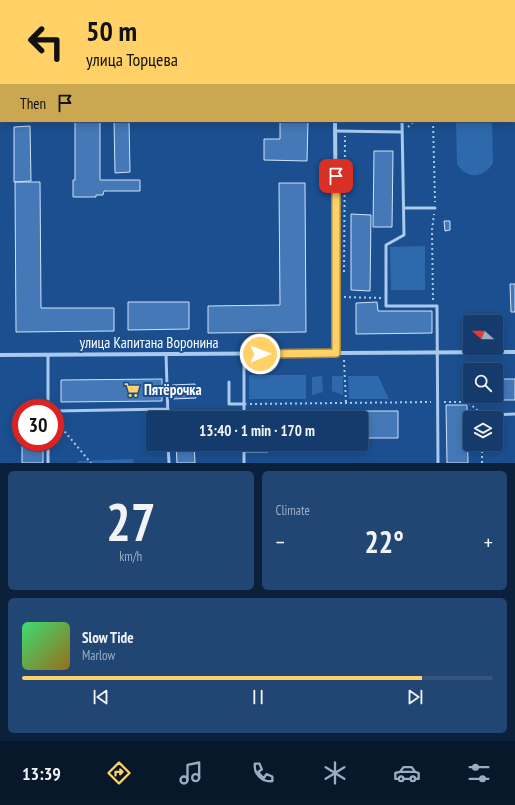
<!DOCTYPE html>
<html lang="en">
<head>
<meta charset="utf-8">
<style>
	:root { --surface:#143b6b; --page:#214673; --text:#f1f3f6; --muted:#9dadc1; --line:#33557e; --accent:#ffd166 }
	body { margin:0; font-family:"PT Sans Narrow",sans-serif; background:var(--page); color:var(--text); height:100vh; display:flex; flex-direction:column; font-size:15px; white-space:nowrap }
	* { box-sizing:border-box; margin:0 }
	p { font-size:13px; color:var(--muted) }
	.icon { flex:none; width:22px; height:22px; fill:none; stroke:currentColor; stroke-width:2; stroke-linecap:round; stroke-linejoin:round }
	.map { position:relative; height:463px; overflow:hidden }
	.sheet { display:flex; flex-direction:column; gap:8px; padding:8px; background:#0b203b; flex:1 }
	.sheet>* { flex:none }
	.banner { position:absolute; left:0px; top:0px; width:515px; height:122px; box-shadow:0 2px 10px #0003,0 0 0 1px var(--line); background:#ffd166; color:#111; overflow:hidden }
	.needle { width:26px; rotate:290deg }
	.fabs { position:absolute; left:463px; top:315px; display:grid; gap:8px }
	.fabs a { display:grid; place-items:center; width:40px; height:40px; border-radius:4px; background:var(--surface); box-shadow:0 2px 10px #0003,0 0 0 1px var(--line); font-size:20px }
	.speed { position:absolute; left:12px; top:399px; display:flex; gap:8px; font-size:20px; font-weight:700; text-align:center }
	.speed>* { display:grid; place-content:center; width:52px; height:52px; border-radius:50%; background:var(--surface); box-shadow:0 2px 10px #0003,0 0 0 1px var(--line); line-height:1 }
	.speed .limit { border:6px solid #d22; background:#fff; color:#111 }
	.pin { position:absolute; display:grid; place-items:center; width:34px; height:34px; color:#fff; margin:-17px; border-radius:8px; box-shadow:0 2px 6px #0006 }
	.me { position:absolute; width:44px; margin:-22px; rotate:89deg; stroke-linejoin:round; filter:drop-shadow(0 0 3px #0008) }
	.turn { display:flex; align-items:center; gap:14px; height:84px; padding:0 20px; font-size:18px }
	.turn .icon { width:52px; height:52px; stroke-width:2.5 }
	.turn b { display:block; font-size:28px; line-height:34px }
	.then { display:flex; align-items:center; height:38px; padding:0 20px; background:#0003; gap:8px; font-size:15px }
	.big { font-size:30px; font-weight:800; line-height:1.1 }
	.sheet .tile { flex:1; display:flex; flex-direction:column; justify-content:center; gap:6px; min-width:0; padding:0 14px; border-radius:6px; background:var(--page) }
	.sheet .dial { align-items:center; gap:0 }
	.dial b { font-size:52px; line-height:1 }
	.song { display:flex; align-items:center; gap:12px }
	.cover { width:48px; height:48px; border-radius:6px; background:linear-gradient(135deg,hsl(140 70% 55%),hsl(40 70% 35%)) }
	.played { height:4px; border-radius:2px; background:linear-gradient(90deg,var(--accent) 85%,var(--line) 85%) }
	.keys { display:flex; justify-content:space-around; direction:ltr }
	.heat { display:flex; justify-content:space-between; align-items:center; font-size:22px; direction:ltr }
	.sheet .tiles { flex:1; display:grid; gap:8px; grid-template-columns:1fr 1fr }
	.tile:last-child { grid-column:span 2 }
	.trip { position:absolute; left:146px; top:411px; width:222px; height:40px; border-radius:4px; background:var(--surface); box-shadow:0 2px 10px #0003,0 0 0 1px var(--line); font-weight:800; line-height:40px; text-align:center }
	.dock { display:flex; height:64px; justify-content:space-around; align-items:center; background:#08182b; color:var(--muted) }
	.dock .icon { width:28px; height:28px }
	.dock .on { color:var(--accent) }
	.dock b { font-size:18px; color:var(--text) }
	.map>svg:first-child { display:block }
	.green { fill:#2e69ad }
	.building { fill:#4478b7; stroke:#cfe3fa }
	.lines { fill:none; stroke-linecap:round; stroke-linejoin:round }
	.path { stroke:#a9c9ee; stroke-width:2; stroke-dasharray:2 3; stroke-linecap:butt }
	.service { stroke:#a9c9ee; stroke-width:3 }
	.minor { stroke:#a9c9ee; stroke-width:4 }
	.route-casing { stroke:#a68842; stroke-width:10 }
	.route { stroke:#ffd166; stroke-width:7 }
	.labels { text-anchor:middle; stroke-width:4; stroke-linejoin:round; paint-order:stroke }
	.street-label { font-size:15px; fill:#fff; stroke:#1b4f8f }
	.poi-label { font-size:15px; font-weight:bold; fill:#fff; stroke:#1b4f8f; text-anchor:start }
</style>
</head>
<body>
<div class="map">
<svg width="515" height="463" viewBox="0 0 515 463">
	<rect width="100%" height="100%" fill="#1b4f8f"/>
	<path class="green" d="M456,121H492L493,163C484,179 466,179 457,164Z
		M425,246V290H391L390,247Z
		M249,375H306V399H249Z
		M322,376L323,392L312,395V377Z
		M332,376H343V395L332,391Z
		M348,376H378L389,399H349Z
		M133,459L134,463H78V461Z"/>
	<path class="building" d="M14,0H41V1H14Z
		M143,0H225V1H143Z
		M279,0H310V1H279Z
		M75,121H100V180H140V191H104L103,195H96V197H73V180H75Z
		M114,121H129L130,172L115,173Z
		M280,121H308L307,161L264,160V139H280Z
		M30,126L31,181L14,182V127Z
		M374,151H393L392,227H373Z
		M15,182H40L41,308H114V331L16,332Z
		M279,183H305L306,332L208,333V306L280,305Z
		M351,214L371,215L370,291L351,290Z
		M444,221H450V230L445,231Z
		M510,284H515V312H511Z
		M128,302H189V329L128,330Z
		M377,302L378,311H432V333L356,334V303Z
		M162,379V401L61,402V380Z
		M496,379H515V400H473V396H496Z
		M195,384L196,398L172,399V385Z
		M23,404H43V408H23Z
		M446,405H467L468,463H447Z
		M263,411H398V438H361V418H263Z
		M176,415H194V418H176Z
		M22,442H43V463H22Z
		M176,444H194L195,463H177Z"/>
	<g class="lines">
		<path class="path" d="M346,1V0
			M433,1V0
			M433,121L435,202
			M408,127L414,121
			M344,272L345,136
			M344,297L381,298
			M433,300L432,230L434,214
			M344,360L346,403
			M444,402H468L478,411
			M250,404L431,402
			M55,420L91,463
			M482,463V444"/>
		<path class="service" d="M385,1V0
			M0,120H1
			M402,121L404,235L386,245V306H437L438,463
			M335,131L402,132
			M404,208H435
			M166,354L168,418
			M244,354V418
			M48,355V408
			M229,382V404H245
			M55,411L168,409
			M482,415L515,414
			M48,442V463
			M168,444L169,463
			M244,451H267
			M244,463V444"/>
		<path class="minor" d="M335,0V1
			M335,121L337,353
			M0,355L515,352"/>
	</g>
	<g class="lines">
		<defs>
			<path id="route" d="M260,354L336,353V176"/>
		</defs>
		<use href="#route" class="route-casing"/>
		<use href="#route" class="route"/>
	</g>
	<defs>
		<symbol id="supermarket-bare" viewBox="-9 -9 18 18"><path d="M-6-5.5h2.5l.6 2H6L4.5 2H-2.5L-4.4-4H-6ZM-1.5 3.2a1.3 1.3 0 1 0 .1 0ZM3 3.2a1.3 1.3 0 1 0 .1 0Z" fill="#ffd166" stroke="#1b4f8f" stroke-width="2.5" paint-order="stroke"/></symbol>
	</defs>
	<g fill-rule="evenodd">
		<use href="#supermarket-bare" x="121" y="379" width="22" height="22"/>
	</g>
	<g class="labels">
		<g class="street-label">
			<text x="149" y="348">улица Капитана Воронина</text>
		</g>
		<g class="poi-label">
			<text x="144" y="395">Пятёрочка</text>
		</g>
	</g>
</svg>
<div class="fabs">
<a><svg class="needle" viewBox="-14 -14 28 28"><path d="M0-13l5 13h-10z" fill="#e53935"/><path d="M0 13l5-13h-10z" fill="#9dadc1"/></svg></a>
<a><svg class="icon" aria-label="search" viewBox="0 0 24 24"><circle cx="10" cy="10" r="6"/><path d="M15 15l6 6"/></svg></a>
<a><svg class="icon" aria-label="layers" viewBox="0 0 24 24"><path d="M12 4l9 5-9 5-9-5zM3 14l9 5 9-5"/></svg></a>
</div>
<div class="speed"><div class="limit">30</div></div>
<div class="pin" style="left:336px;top:176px;background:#d93025"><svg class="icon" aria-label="arrive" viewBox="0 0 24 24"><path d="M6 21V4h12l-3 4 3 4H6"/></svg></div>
<svg class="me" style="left:260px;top:354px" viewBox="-20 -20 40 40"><circle r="17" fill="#ffd166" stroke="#fff" stroke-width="3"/><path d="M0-11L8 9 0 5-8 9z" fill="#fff"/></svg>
<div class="trip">13:40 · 1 min · 170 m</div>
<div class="banner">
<div class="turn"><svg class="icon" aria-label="left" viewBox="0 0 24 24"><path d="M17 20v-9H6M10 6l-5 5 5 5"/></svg><div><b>50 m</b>улица Торцева</div></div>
<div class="then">Then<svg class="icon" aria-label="arrive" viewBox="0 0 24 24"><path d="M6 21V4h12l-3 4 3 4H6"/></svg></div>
</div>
</div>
<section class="sheet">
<div class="tiles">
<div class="tile dial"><b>27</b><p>km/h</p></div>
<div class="tile"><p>Climate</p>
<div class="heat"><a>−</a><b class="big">22°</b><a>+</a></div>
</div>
<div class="tile">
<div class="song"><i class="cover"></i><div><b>Slow Tide</b><p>Marlow</p></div></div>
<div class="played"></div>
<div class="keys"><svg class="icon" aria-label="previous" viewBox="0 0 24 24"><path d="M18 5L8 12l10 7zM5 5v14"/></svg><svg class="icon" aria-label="pause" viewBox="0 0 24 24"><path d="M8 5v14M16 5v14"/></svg><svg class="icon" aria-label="next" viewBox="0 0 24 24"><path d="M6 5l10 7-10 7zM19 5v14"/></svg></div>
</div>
</div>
</section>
<nav class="dock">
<b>13:39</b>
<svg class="icon on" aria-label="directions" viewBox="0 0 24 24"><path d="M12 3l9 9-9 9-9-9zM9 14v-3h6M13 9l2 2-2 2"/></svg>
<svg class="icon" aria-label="music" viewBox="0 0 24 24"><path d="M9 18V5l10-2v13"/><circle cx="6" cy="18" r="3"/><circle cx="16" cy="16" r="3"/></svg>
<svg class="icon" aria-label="phone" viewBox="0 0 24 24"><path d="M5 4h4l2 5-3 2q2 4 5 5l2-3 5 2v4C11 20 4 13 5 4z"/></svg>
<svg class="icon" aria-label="climate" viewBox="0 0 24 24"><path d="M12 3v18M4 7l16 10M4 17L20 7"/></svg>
<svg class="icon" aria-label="car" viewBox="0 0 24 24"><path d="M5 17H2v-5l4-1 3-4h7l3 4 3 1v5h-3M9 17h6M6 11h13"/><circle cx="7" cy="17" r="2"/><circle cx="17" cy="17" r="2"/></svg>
<svg class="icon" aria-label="filters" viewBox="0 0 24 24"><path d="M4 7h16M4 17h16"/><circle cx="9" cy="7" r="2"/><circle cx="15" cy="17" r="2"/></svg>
</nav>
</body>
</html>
